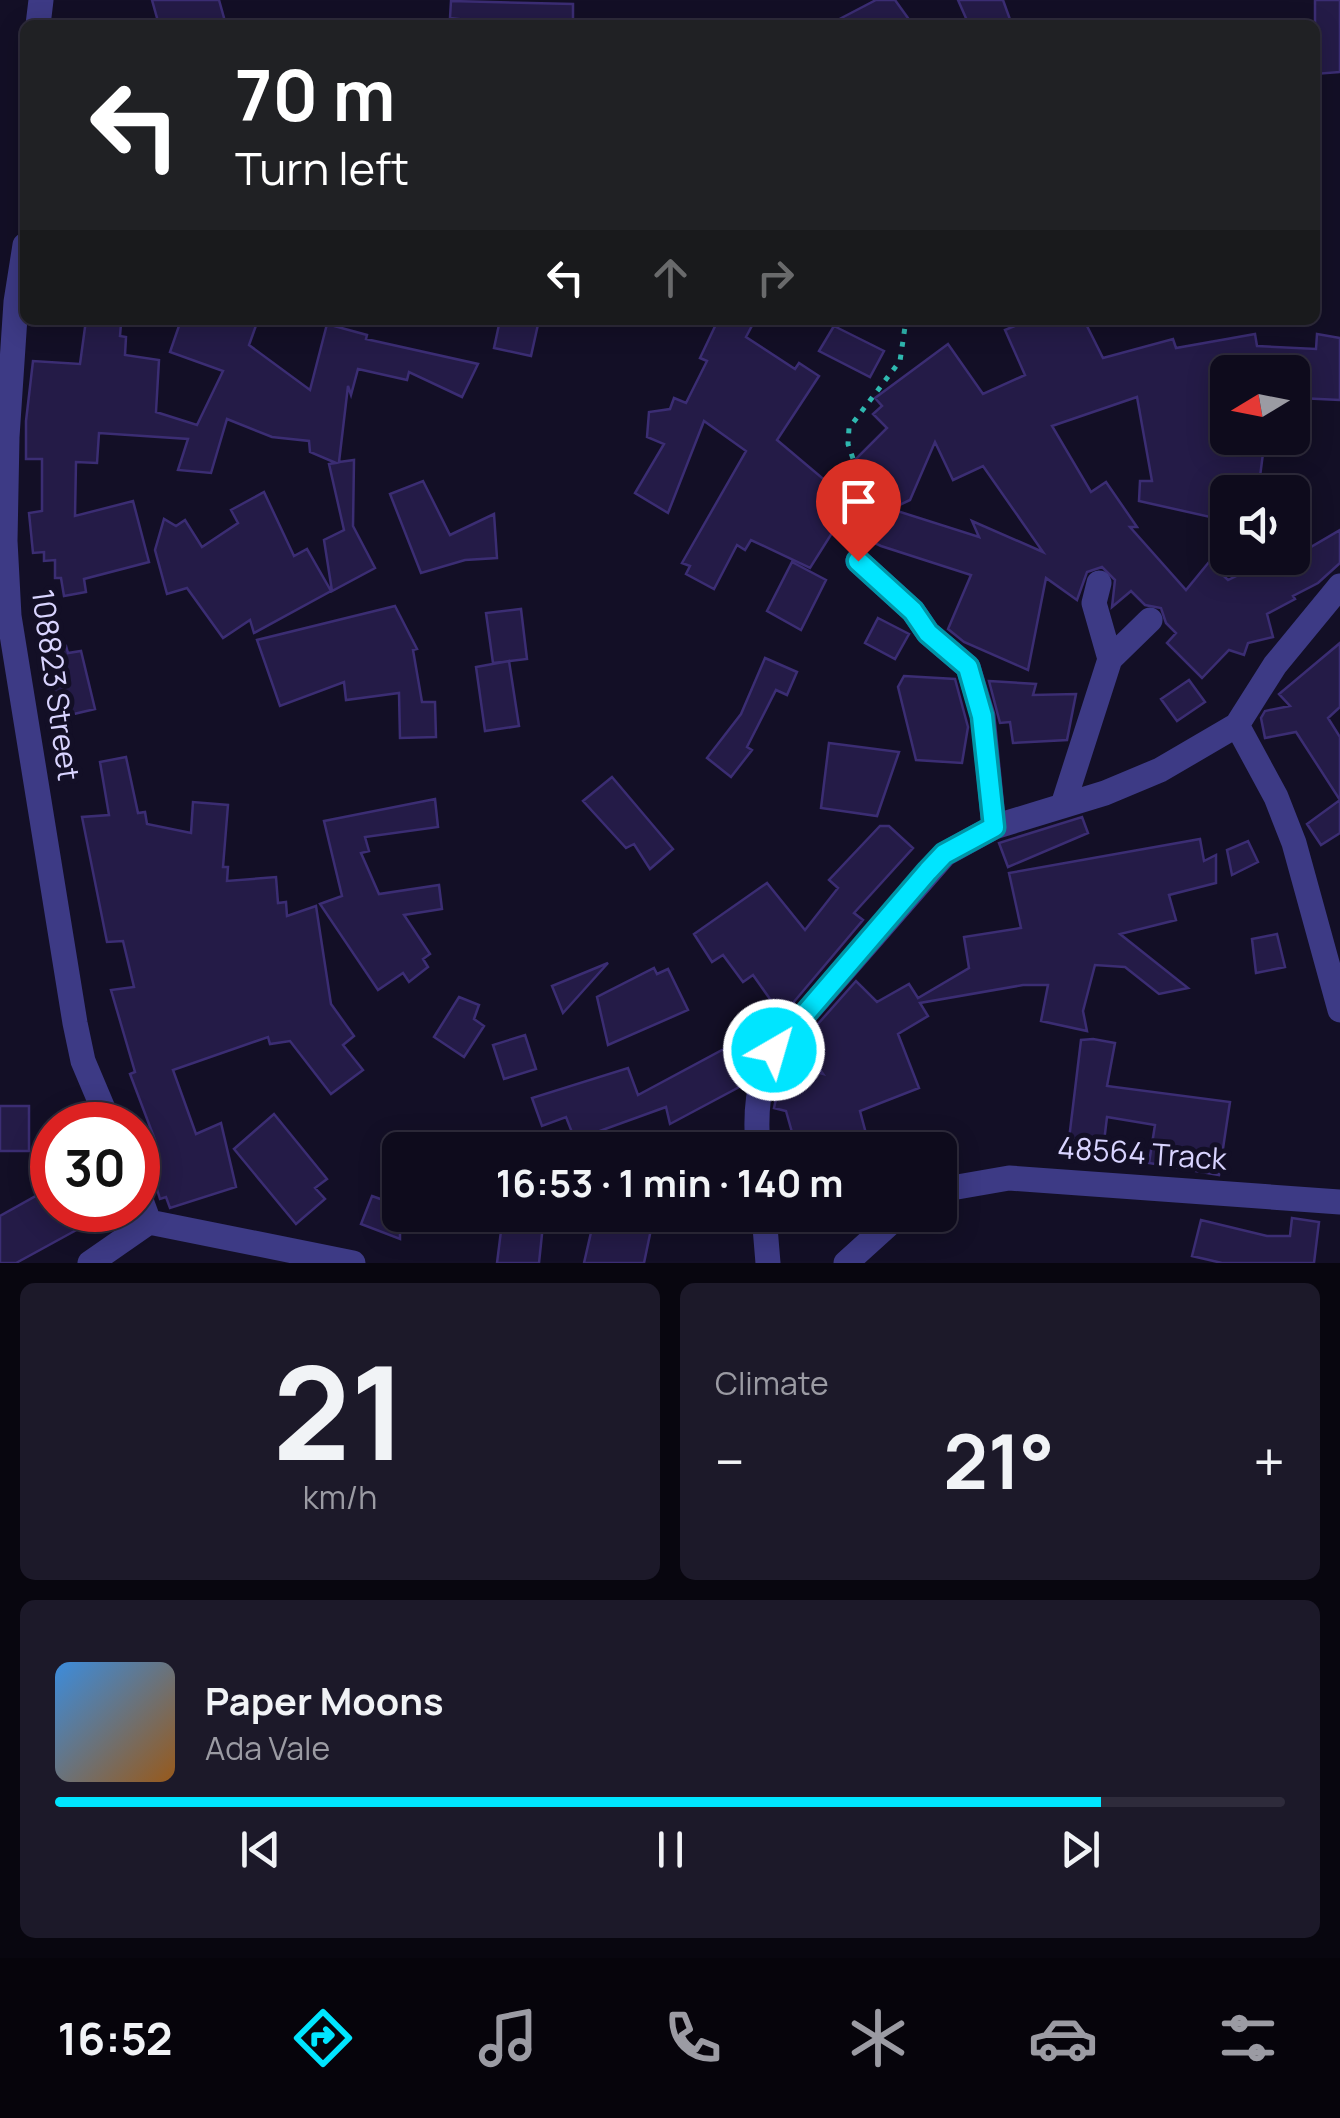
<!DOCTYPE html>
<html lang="en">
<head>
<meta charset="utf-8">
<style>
	:root { --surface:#0e0b1c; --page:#1c1929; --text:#f1f3f6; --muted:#9b9ba3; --line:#2e2b3b; --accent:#00e5ff }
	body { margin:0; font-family:Manrope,sans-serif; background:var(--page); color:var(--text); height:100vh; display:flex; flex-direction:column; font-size:38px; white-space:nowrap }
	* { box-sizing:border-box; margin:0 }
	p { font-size:32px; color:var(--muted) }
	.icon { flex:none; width:55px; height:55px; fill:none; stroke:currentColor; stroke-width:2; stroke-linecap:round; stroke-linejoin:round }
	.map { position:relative; height:1263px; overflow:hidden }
	.drawer { display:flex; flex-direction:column; gap:20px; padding:20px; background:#08060f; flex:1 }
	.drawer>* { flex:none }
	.top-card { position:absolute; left:20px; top:20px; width:1300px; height:305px; border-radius:15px; box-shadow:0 5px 25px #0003,0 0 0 2px var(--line); background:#202124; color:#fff; overflow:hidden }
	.needle { width:65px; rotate:260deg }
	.buttons { position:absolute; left:1210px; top:355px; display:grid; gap:20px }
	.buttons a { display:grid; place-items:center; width:100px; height:100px; border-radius:15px; background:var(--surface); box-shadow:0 5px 25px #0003,0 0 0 2px var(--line); font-size:50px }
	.speed { position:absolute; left:30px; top:1102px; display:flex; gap:20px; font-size:50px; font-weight:700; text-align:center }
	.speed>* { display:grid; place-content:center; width:130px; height:130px; border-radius:50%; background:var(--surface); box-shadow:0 5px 25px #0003,0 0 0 2px var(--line); line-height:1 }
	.speed .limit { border:15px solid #d22; background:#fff; color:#111 }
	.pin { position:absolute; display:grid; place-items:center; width:85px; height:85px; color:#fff; margin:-102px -42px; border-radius:50% 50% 50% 0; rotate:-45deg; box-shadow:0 0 10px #0007 }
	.pin .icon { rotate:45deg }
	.me { position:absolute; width:110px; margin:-55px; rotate:38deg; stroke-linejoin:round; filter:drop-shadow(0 0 8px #0008) }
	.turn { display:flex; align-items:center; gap:35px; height:210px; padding:0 50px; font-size:45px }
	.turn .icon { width:130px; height:130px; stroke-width:2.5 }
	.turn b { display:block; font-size:70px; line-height:85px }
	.lanes { display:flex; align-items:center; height:95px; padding:0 50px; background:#0003; justify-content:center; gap:50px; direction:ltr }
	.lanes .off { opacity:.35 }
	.big { font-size:75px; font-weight:700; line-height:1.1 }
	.drawer .widget { flex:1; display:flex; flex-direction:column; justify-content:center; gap:15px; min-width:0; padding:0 35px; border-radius:15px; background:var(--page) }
	.drawer .dial { align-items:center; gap:0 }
	.dial b { font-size:130px; line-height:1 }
	.song { display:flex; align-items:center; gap:30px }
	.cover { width:120px; height:120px; border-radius:15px; background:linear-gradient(135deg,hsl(210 70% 55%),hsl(30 70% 35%)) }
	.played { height:10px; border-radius:5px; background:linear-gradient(90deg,var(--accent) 85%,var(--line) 85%) }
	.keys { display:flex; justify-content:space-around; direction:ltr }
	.heat { display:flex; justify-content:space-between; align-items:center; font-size:55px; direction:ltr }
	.drawer .tiles { flex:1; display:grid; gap:20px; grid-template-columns:1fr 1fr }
	.widget:last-child { grid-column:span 2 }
	.trip { position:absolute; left:382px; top:1132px; width:575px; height:100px; border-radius:15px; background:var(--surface); box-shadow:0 5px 25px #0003,0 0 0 2px var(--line); font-weight:700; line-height:100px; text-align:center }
	.tab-bar { display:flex; height:160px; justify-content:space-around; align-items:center; background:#06040b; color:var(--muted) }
	.tab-bar .icon { width:70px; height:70px }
	.tab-bar .current { color:var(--accent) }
	.tab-bar b { font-size:45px; color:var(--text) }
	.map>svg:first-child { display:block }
	.building { fill:#241b47; stroke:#3b2d73; stroke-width:2.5; fill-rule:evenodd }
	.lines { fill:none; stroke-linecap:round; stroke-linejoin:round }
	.path { stroke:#2fb8b0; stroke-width:5; stroke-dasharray:5 8; stroke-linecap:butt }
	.minor { stroke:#3d3a85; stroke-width:25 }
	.route-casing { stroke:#0095a6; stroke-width:25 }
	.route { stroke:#00e5ff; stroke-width:18 }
	.labels { text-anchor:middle; stroke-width:10; stroke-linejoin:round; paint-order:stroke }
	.street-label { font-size:30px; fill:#d9d4ff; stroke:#130f26 }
</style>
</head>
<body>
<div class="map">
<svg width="1340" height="1263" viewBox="0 0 1340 1263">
	<rect width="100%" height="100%" fill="#130f26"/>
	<path class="building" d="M152,0H219L226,25H159Z
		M876,0H895L913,25H828Z
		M958,0H1003L1012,25H969Z
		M1315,0H1340V72L1315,74Z
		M451,1L573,4V25H508L450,18Z
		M86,320L121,324L120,336L126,337L125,355L159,360L156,412L197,425L223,371L170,352L181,320H258L249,345L310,390L327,324L367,335L366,339L478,364L462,397L409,372L407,380L358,369L351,395L348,386L339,462L354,460L353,526L375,568L332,591L324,540L344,530L329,464L336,463L310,452L309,441L272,437L227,419L211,473L178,470L188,439L99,433L97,463L76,462L75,516L133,501L149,562L84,579L86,592L64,596L61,578H55V560L44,561V552L33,553L29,513L42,511V459H26V421L33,361L80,364Z
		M500,320H539L531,356L494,348Z
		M718,320H755L746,337L795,369L799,363L819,376L777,440L828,483L840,465L846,469L887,428L873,414L882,406L875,398L948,344L983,394L1025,375L1005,330L1029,320H1084L1103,358L1173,339L1176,348L1255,334L1257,346L1316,349L1317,334L1340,338V400L1299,398V380H1293V372H1228V438H1265L1258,492H1228V521L1139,501L1140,481H1152L1137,397L1052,426L1091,492L1106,482L1137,527H1130L1186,590L1209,562L1228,580L1273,558H1292L1340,530V563L1318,583L1293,596L1295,599L1267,614L1273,637L1248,643L1244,655L1229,650L1202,678L1167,643L1176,633L1166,623L1161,608L1145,605L1131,591L1112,607L1115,580L1102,567L1087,572L1077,600L1046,578L1028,670L964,642L948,629L971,575L881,546L837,525L810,568L751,540L745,550L737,545L714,589L686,574L690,566L682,563L746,451L704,421L668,513L635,493L664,444L647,437L649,412L670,409L674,398L686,403L707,361L700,358ZM935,442L953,480L983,466L1043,552L972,521L979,537L891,509L910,500Z
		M834,326L884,351L870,377L819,351Z
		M423,481L450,535L494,514L497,558L465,560L421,573L390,494Z
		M264,492L294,556L307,549L331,591L254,633L250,620L223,638L187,588L167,594L155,550L164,519L176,526L185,520L202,547L238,523L231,510Z
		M792,562L826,580L801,630L767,611Z
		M395,606L417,649L413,650L422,702H435L436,737L400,738L399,693L346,700L344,682L280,706L257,640Z
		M521,609L527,659L493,663L486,613Z
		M878,618L909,634L895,659L865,643Z
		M1340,643V707L1328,718L1340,737V833L1321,845L1307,824L1340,800L1296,732L1265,738L1261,718L1265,711L1290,706L1279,694Z
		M66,646L68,653L81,651L95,709L57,718L41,652Z
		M765,658L797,672L787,695L776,690L747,747L752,750L731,777L707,758L741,714Z
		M509,661L519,726L485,731L476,667Z
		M904,676L955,679L968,727L962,763L916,760L898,687Z
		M1189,680L1205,702L1177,721L1161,699Z
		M989,681L1036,684L1033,695L1076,694L1067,740L1013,743L1010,722L1000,723Z
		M829,743L899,752L877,816L821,808Z
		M126,757L138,813L145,812L147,824L191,833L193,802L228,805L223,867H228L227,881L276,877L278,903L286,902L287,916L316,906L331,1004L354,1036L343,1045L363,1070L331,1094L290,1041L270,1044L268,1037L173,1070L196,1134L221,1123L236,1187L170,1208L166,1197L160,1199L143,1144L155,1140L130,1074L135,1072L111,990L134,987L123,941L107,942L82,817L109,815L100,762Z
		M612,777L673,849L650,869L634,844L626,848L583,801Z
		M435,799L438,827L365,837L369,851L361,853L379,894L439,885L442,909L404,915L430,954L423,959L428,967L409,982L403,973L378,990L320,904L342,896L324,821Z
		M1082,817L1088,833L1008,867L999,843Z
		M880,826H889L913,848L854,913L863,920L782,1016L753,975L743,982L723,955L712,962L694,934L767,883L805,930L838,888L829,880Z
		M1200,839L1204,861L1216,855V883L1169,895L1176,920L1120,934L1188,988L1159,994L1125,967L1095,965L1083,1011L1087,1031L1041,1021L1048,985H1023L920,1003L928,1016L898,1034L919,1088L860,1111L868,1141L863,1143L865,1150H797L786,1111L774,1108L782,1071L786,1064L823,1074L801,1043L856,981L877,1002L909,984L918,998L969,968L964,937L1021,928L1009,873Z
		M1248,841L1258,862L1232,875L1227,850Z
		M1277,934L1285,967L1256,973L1252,939Z
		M608,963L563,1013L552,986Z
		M654,968L657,974L668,969L688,1010L608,1045L597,997Z
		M459,997L479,1005L474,1019L484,1026L464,1057L434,1037Z
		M525,1035L536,1069L504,1079L493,1045Z
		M1093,1039L1115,1043L1107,1086L1230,1102L1219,1175L1149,1163L1155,1125L1107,1117L1104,1142L1069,1139L1081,1040Z
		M724,1049L743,1085L670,1124L666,1107L575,1140L566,1117L542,1126L532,1098L628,1068L638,1095Z
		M0,1106H29V1151H0Z
		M274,1114L327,1179L315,1188L325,1199L296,1224L234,1149Z
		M52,1187V1210H113L16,1263H0V1216Z
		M372,1196L400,1206V1239L361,1224Z
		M503,1215H544L539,1263H497Z
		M595,1215H654L644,1263H584Z
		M1292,1218L1319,1222L1314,1263H1222L1192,1256L1201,1220L1267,1236H1290Z"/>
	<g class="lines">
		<path class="path" d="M852,534L862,485L848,444L849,428L900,361L906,320"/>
		<path class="minor" d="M38,25L41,0
			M25,245L16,302L7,437L5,541L9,616L75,1023L83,1061L110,1125
			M858,561L913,611L928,633L968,667L983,716L994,827
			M1110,659L1150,620
			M1237,725L1275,665L1340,586
			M1063,805L1110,659L1094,603L1099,583
			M758,1150C755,1113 757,1083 774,1050L945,854L994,827L1105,793L1160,770L1237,725L1276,797L1294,843L1340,1010
			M940,1190L1009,1178L1340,1202
			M138,1192L149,1222
			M764,1215L768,1263
			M90,1263L149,1222L353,1263
			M846,1263L899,1215"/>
	</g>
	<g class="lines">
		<defs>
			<path id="route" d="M774,1050L928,871L944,854L994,827L982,716L968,667L928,633L913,611L858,561"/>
		</defs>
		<use href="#route" class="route-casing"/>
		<use href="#route" class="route"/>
	</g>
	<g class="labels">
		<g class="street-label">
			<text transform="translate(55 685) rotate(82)" y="10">108823 Street</text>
			<text transform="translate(1142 1154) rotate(4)" y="10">48564 Track</text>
		</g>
	</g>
</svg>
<div class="buttons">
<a><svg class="needle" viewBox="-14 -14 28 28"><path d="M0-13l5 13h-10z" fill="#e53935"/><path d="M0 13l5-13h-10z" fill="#9b9ba3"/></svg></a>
<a><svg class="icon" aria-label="sound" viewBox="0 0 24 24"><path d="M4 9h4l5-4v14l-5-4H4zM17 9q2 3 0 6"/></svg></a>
</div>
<div class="speed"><div class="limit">30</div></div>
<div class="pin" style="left:858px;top:561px;background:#d93025"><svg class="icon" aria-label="arrive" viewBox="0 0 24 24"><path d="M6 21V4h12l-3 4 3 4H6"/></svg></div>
<svg class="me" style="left:774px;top:1050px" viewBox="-20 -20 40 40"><circle r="17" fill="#00e5ff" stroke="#fff" stroke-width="3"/><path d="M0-11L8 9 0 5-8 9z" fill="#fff"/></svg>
<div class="trip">16:53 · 1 min · 140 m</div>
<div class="top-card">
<div class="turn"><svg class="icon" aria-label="left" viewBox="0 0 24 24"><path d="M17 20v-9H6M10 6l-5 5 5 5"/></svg><div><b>70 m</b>Turn left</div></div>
<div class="lanes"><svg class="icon" aria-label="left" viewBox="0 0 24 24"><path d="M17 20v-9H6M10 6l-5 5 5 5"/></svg><svg class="icon off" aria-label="ahead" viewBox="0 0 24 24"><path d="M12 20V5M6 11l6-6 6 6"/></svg><svg class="icon off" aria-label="right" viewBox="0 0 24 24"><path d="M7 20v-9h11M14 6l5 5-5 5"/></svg></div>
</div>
</div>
<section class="drawer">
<div class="tiles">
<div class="widget dial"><b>21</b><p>km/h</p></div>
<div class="widget"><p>Climate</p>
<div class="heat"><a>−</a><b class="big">21°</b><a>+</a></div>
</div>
<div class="widget">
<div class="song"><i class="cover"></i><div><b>Paper Moons</b><p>Ada Vale</p></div></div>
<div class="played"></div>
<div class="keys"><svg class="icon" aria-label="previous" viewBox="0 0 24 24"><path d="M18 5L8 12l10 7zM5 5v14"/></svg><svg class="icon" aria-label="pause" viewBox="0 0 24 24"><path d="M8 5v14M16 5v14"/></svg><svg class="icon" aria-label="next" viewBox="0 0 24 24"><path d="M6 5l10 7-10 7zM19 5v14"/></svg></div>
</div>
</div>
</section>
<nav class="tab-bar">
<b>16:52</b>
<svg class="icon current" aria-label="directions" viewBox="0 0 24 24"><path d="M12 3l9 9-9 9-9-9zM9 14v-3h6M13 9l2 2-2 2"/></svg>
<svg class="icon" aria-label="music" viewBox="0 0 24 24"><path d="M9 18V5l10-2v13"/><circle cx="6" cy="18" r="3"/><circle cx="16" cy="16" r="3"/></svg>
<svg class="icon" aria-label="phone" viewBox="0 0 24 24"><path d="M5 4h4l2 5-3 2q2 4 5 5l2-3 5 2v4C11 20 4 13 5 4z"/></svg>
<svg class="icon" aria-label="climate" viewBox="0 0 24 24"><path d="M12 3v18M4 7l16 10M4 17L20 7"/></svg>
<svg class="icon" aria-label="car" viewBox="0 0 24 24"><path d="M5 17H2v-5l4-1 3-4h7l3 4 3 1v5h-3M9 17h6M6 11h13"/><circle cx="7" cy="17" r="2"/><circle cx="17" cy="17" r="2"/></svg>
<svg class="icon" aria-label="filters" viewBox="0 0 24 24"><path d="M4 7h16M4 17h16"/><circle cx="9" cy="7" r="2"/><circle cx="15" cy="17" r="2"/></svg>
</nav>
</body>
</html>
